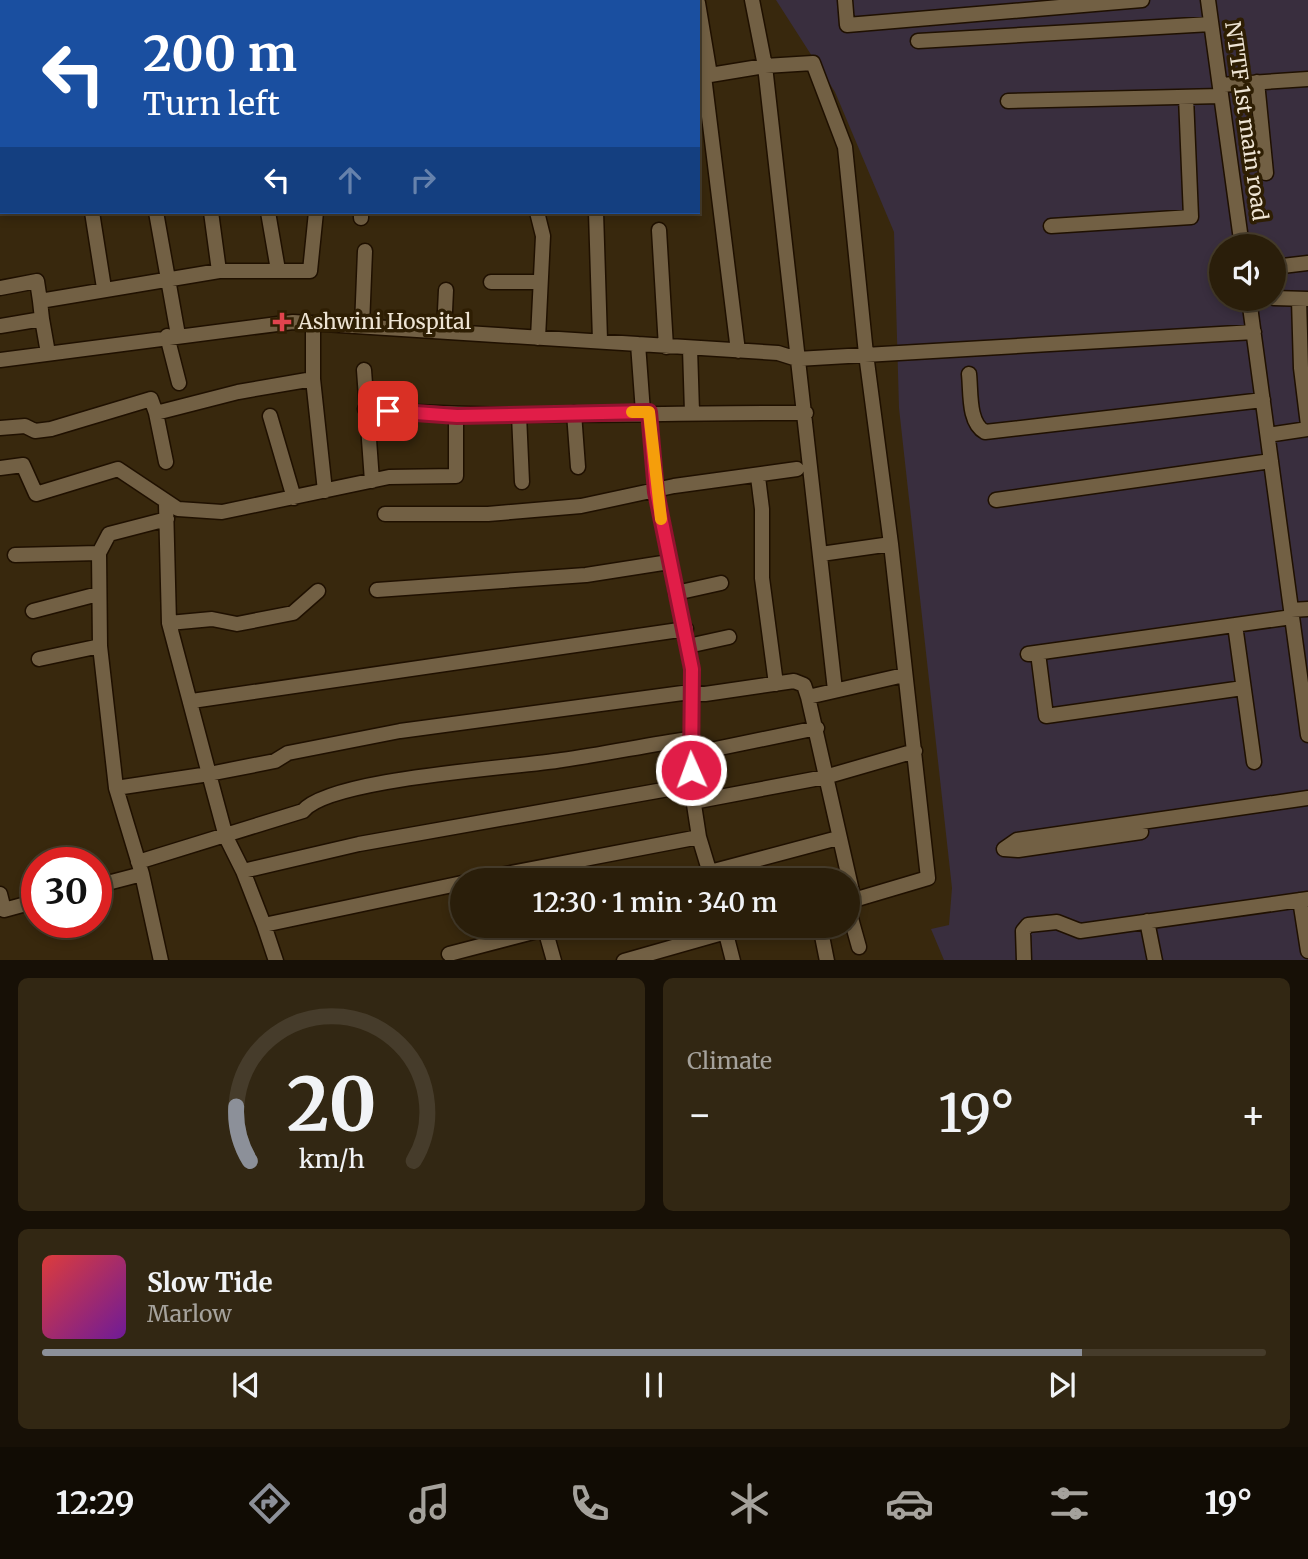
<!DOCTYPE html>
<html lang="en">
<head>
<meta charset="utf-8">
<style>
	:root { --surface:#2a1e0a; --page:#322713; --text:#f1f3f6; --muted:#a5a29c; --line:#463c2b; --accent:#8c9099 }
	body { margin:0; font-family:Merriweather,serif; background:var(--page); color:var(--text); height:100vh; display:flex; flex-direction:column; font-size:26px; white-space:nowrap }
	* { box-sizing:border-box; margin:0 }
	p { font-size:23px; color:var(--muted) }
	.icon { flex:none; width:38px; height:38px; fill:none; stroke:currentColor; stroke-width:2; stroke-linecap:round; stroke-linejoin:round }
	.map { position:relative; height:960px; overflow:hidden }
	.panel { display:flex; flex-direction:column; gap:18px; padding:18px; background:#171006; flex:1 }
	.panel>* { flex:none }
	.hud { position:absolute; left:0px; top:0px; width:700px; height:214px; box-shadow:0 4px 10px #0003,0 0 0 2px var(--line); background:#1a4fa0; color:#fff; overflow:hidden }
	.buttons { position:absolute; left:1209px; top:234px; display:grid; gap:14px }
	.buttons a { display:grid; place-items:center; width:77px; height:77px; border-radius:50%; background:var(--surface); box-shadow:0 4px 10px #0003,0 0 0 2px var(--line); font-size:35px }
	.speed { position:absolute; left:21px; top:847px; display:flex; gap:14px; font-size:35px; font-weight:700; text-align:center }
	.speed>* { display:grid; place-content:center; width:91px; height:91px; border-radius:50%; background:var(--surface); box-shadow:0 4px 10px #0003,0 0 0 2px var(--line); line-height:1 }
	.speed .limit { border:10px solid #d22; background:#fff; color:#111 }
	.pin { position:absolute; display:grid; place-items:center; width:60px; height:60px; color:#fff; margin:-30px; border-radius:14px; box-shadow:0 4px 10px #0006 }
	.me { position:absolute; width:77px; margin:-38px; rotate:358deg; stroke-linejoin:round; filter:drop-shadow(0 0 5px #0008) }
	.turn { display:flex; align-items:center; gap:24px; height:147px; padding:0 28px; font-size:32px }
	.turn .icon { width:91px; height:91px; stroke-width:2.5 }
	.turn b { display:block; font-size:49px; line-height:60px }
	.lanes { display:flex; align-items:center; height:66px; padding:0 28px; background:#0003; justify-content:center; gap:35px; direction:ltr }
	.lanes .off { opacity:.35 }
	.big { font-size:52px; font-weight:600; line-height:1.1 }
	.panel .card { flex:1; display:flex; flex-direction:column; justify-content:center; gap:10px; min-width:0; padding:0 24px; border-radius:10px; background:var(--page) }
	.panel .dial { align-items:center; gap:0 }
	.dial svg { height:182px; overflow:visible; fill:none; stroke:var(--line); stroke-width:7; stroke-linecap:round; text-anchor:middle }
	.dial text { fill:var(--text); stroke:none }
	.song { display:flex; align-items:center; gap:21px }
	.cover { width:84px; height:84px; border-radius:10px; background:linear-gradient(135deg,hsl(0 70% 55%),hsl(280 70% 35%)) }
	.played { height:7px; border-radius:4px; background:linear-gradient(90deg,var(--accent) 85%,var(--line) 85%) }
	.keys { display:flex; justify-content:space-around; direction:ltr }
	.heat { display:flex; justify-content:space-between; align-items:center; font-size:38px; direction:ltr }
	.panel .tiles { flex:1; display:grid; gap:18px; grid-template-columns:1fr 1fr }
	.card:last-child { grid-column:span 2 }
	.trip { position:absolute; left:450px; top:868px; width:410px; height:70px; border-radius:35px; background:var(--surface); box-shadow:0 4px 10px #0003,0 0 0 2px var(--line); font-weight:600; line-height:70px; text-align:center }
	.tabs { display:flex; height:112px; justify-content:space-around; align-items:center; background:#110c04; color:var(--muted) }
	.tabs .icon { width:49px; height:49px }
	.tabs .current { color:var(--accent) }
	.tabs b { font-size:32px; color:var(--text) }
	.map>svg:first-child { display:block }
	.industrial { fill:#392e3e; fill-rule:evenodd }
	.education { fill:#362f40 }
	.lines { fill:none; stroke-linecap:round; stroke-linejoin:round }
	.minor-casing { stroke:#1f1000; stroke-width:17 }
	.minor { stroke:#726044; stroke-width:14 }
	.route-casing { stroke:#92132f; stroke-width:18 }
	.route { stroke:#e11d48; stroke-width:12 }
	.slow { stroke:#f59e0b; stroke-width:12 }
	.health-dot { fill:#e0444e; stroke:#2e1e03; stroke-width:2.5 }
	.labels { text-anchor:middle; stroke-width:7; stroke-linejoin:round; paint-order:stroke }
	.street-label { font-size:21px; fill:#eee4d4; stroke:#2e1e03 }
	.poi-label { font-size:21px; fill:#eee4d4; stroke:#2e1e03; text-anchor:start }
</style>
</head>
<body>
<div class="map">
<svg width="1308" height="961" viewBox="0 0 1308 961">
	<rect width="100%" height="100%" fill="#38280d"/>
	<path class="industrial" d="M776,0H1308V960H944L931,929L949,925L952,888L899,408L894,232L835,92ZM1222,247H1274V299H1222Z"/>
	<path class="education" d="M0,0H305L2,2L0,99Z"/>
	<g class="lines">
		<defs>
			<path id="minor" d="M68,0V2
				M96,0L97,2
				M352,0V2
				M524,0V2
				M582,0V2
				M638,0V2
				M752,0L765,66L835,690
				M845,0L847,25L1142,0
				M1208,0L1242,247
				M698,3L710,75
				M918,41L1211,24
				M704,76L738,351
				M698,77L765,66L813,63L845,147L866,354L891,544L928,878L847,902
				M1257,82L1266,173
				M1220,85L1308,79
				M1008,101L1221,96
				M0,119H2
				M0,163H2
				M0,206H2
				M92,212L104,288
				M156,212L178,335
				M268,212L278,270
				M361,212V218
				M537,212L543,236L538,338
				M596,212L600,340
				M1051,226L1191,217L1186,97
				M659,230L666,347
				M1274,267L1308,263
				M219,271H310L316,212
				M491,282H539
				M0,288L37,281L40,301L219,271L211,212
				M1274,298L1308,299
				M1249,299L1308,735
				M1299,299L1301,368L1308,425
				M42,319L48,353
				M313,323V379
				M0,326L42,319L40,301
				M362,326L365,251
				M444,332L446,290
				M167,336L179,383
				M638,344L643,412
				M690,348L692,412
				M0,360L293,322L778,353L797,359L1254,332
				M364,370L372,481
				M969,374C971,392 968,423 985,432L1263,400
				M365,409C511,420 659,412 806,413
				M649,412L656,492L692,669L691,785L699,837L712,880
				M156,413L166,462
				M574,413L578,467
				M519,415L522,482
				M270,416L294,498
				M0,428L25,426L35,431L51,429L151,399L156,413L238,392L313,379L325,491
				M1268,435L1308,429
				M0,468L23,465L36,494L118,469L178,509L222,512L389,477L456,476V416
				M758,477L762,509V578L776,684
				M996,500L1271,461
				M385,514H488L581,506L674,486L797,469
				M99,553L109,534L167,519
				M821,554L891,544
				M15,555L99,553L100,646L116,788L142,874
				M377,590L586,575L669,562
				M676,593L721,583
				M1291,610L1308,609
				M33,611L98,594
				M169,623L212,619L237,624L293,613L318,591
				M1235,625L1254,762
				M688,646L729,637
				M1038,653L1046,716L1243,688
				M1028,654L1292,617
				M39,659L100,646
				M808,697L904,675
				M192,701L686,629
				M691,754L817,728
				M116,788L209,774L169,623L166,504
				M693,802L825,777L915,751
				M1004,849L1017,840L1308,798
				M1004,849L1018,850L1141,832
				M138,862L303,811C330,778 514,768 562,760C605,754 647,745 689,739
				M243,871L226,837L209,774L275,761L288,753L400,731L690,692L705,694L794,681L804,685L808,697L854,900
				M710,872L838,838
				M474,880L699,837
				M96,886L142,874L161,961
				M0,894L4,910L37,901
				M1300,900L1308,951
				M847,904L859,947
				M1147,921L1155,961
				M264,925L243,871L359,844L691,785
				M724,926L733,961
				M820,926L827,961
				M449,954L545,929
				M276,961L264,925L462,883
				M554,961L545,929L556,926
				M624,961L747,926
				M1024,961L1023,931L1028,925L1057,922L1080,931L1308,899"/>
		</defs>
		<use href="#minor" class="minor-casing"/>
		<use href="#minor" class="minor"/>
	</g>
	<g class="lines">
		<defs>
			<path id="route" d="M388,411L457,416L649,412L656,492L692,669L691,770"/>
		</defs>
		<use href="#route" class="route-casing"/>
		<use href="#route" class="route"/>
		<path class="slow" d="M632,412H649L661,519"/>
	</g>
	<path class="health-dot" d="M278.5 311.5h7v7h7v7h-7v7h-7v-7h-7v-7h7z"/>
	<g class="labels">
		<g class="street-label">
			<text transform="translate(1246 121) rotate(82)" y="7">NTTF 1st main road</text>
		</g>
		<g class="poi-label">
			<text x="298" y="329">Ashwini Hospital</text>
		</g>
	</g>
</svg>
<div class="buttons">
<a><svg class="icon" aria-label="sound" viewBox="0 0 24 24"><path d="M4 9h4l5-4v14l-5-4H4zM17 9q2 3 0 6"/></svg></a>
</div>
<div class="speed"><div class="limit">30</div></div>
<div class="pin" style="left:388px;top:411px;background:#d93025"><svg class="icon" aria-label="arrive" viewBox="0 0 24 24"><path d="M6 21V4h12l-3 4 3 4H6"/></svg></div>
<svg class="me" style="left:691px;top:770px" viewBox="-20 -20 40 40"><circle r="17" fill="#e11d48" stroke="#fff" stroke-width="3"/><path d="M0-11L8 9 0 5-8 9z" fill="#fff"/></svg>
<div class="trip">12:30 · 1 min · 340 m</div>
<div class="hud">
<div class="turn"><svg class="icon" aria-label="left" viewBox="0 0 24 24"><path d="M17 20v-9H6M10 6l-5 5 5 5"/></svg><div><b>200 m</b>Turn left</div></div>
<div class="lanes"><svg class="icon" aria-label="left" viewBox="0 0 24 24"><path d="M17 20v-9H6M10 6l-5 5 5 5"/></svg><svg class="icon off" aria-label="ahead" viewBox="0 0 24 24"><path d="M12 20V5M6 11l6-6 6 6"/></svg><svg class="icon off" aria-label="right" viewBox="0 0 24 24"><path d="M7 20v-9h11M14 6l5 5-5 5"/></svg></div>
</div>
</div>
<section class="panel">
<div class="tiles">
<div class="card dial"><svg viewBox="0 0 100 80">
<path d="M14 69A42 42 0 1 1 86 69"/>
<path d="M14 69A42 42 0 0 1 8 45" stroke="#8c9099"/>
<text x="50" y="56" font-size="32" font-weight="700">20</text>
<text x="50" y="72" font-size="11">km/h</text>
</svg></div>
<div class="card"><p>Climate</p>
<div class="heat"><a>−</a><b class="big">19°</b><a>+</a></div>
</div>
<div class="card">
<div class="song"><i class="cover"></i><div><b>Slow Tide</b><p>Marlow</p></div></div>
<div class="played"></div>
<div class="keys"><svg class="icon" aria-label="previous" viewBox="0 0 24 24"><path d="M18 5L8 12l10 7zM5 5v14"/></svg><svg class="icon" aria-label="pause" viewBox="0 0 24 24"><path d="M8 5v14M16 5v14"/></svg><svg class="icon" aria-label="next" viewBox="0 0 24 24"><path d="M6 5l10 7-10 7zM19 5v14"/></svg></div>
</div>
</div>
</section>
<nav class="tabs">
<b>12:29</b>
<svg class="icon current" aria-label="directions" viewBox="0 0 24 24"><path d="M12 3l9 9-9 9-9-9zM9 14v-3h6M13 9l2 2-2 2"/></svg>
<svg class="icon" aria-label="music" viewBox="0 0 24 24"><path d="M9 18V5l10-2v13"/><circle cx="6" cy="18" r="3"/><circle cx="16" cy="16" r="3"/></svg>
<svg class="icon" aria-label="phone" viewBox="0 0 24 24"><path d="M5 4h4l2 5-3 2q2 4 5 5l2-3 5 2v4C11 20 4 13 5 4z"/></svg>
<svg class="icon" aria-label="climate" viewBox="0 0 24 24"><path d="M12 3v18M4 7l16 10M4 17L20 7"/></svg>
<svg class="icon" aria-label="car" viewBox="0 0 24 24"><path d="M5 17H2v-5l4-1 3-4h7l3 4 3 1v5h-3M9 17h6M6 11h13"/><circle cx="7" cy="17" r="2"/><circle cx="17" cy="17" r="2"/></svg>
<svg class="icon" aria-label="filters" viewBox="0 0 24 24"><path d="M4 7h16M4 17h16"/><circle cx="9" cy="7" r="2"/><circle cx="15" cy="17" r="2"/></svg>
<b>19°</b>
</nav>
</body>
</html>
